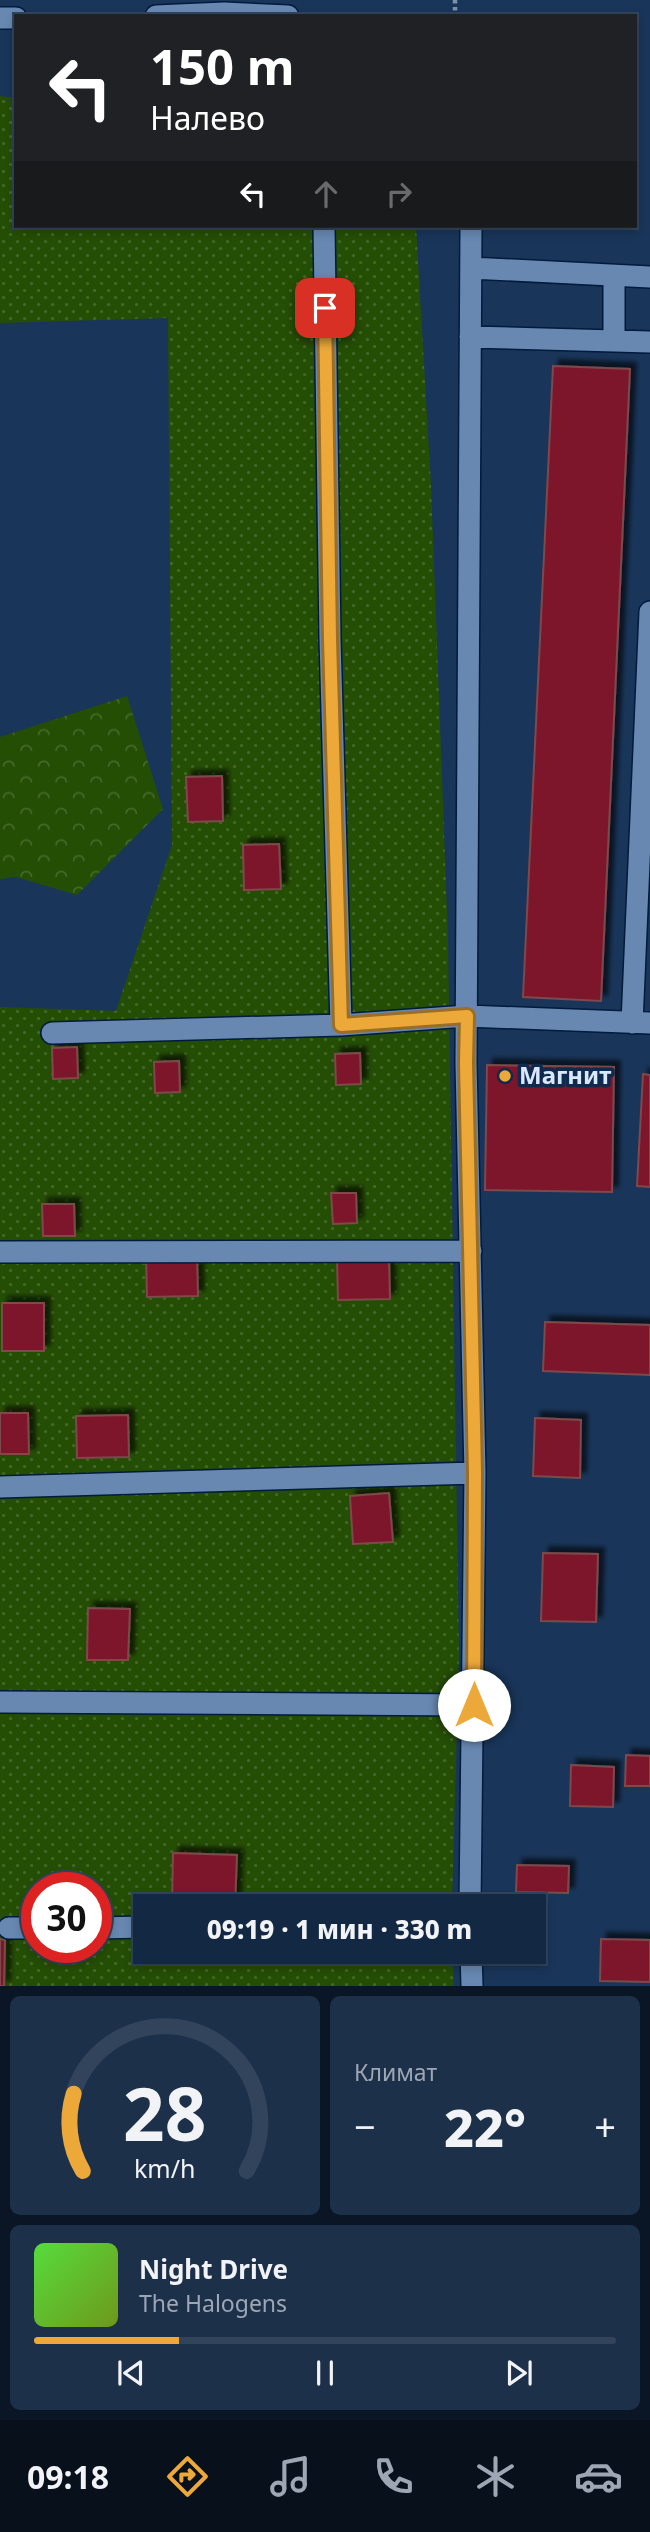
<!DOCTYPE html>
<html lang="ru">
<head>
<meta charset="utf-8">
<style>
	:root { --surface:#132843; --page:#1c304a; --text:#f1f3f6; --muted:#9da6b2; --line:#32445c; --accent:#eca93a }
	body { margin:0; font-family:"Noto Sans",sans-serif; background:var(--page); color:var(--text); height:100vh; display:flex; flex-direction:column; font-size:26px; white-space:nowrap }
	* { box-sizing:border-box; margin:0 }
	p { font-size:23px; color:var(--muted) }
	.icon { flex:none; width:38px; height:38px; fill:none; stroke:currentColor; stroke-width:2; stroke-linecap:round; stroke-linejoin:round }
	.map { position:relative; height:1986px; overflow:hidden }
	.drawer { display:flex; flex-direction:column; gap:10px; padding:10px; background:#0a1625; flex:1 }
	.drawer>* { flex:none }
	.guide { position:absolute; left:14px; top:14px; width:623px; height:214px; border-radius:0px; box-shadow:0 4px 10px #0003,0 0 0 2px var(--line); background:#202124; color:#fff; overflow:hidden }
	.speed { position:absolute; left:21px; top:1872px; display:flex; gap:14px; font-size:35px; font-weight:700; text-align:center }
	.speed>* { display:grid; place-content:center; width:91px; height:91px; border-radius:50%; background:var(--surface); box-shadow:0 4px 10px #0003,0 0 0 2px var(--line); line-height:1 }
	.speed .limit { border:10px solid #d22; background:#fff; color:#111 }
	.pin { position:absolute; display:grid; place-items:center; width:60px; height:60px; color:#fff; margin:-30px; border-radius:14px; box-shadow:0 4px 10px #0006 }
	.me { position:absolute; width:77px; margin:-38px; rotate:0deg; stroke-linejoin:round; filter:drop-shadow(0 0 5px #0008) }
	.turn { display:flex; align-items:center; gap:24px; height:147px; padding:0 21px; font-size:32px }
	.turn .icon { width:91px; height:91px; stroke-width:2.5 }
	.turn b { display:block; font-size:49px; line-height:60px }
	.lanes { display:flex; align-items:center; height:66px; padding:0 21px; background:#0003; justify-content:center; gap:35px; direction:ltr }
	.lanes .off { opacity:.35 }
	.big { font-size:52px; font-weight:800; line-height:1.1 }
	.drawer .card { flex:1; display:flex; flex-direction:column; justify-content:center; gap:10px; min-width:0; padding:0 24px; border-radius:10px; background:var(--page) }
	.drawer .dial { align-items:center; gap:0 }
	.dial svg { height:182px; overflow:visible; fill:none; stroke:var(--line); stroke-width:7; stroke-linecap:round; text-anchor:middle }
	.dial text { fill:var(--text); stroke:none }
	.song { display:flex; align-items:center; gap:21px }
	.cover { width:84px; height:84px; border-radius:10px; background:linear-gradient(135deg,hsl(110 70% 55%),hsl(80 70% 35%)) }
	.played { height:7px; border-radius:4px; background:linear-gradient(90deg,var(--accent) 25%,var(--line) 25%) }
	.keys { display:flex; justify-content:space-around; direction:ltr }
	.heat { display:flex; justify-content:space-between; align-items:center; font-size:38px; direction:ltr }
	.drawer .tiles { flex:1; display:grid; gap:10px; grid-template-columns:1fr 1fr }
	.card:last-child { grid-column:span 2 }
	.trip { position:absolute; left:133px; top:1894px; width:413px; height:70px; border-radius:0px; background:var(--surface); box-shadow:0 4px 10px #0003,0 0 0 2px var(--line); font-weight:800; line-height:70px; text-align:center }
	.dock { display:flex; height:112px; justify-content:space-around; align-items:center; background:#08101b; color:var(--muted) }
	.dock .icon { width:49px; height:49px }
	.dock .current { color:var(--accent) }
	.dock b { font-size:32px; color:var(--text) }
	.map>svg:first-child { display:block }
	.forest { fill:url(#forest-crowns) }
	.park { fill:url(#park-dots); fill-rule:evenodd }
	.building { fill:#7d172b; stroke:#7d484b; stroke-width:2; filter:url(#shadow) }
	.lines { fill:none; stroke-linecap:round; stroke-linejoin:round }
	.minor-casing { stroke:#011b3d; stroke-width:24 }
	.path { stroke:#7b90ab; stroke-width:4.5; stroke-dasharray:3.5 3.5; stroke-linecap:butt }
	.minor { stroke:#6888b1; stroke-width:21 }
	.route-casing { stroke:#996e26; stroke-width:18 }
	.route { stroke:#eca93a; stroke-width:12 }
	.poi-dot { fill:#eca93a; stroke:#0e2a4e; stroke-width:2.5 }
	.labels { text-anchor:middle; stroke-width:7; stroke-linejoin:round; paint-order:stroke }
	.poi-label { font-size:24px; font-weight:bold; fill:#dae8fb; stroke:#0e2a4e; text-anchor:start }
</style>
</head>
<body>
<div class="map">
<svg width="650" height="1986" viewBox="0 0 650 1986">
	<defs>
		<pattern id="forest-crowns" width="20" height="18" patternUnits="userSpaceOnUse" patternTransform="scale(1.75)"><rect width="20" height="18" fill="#254e05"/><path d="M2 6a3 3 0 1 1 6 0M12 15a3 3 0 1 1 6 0" fill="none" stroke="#44682a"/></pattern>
		<pattern id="park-dots" width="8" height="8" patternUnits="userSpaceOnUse" patternTransform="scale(1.75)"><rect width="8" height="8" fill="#254e05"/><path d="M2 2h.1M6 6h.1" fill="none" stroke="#44682a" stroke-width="1.8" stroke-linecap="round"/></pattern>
		<filter id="shadow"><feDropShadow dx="6" dy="-6" stdDeviation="2" flood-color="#0009"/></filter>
	</defs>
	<rect width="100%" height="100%" fill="#193559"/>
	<path class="forest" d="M127,696L163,809L77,895L16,877L0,879V737Z"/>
	<path class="park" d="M0,96L16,98V226H416L431,485L448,938L459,1655L452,1906H145V1951H452L454,1986H0V1007L116,1011L172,845L168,318L0,323ZM37,1888H96V1948H37Z"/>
	<path class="building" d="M553,366L630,369L601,1001L523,997Z
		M222,776L223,821L188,822L186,777Z
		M279,844L281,889L244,890L243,845Z
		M77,1047L78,1078L53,1079L52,1048Z
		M360,1053L361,1084L336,1085L335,1054Z
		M179,1061L180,1092L155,1093L154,1062Z
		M487,1065L614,1067L612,1192L485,1190Z
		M643,1074L650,1075V1187L637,1186Z
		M331,1193H356L357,1223L333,1224Z
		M42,1204H74L75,1236H43Z
		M197,1255L198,1296L147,1297L146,1256Z
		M389,1258L390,1299L338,1300L337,1259Z
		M2,1303H44V1351H2Z
		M545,1322L650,1325V1375L543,1371Z
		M0,1413H28L29,1454H0Z
		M128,1415L129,1457L77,1458L76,1416Z
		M535,1418L581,1420L580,1478L533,1476Z
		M389,1493L393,1542L353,1544L350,1496Z
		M543,1553L598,1554L596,1622L541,1621Z
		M88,1608L130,1609L128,1660H87Z
		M626,1755L650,1756V1786H625Z
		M571,1765L614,1767L613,1807L570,1806Z
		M173,1853L237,1855L235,1906L172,1905Z
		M517,1865L569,1866L568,1893L516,1892Z
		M0,1939L5,1940L4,1986H0Z
		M601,1939L650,1940V1982L600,1981Z"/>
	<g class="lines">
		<defs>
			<path id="minor" d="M156,16L224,13L288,16
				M0,18H16
				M324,226L330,639L341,1025
				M471,268L650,277
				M470,337L650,342
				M614,340V276
				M632,1023L650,612
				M52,1033L341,1025L467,1016L650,1023
				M0,1252L471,1251
				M0,1487L475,1473
				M0,1702L473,1705
				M470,1906L475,1473L466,1063L471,226
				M9,1928H37
				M96,1928L145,1927
				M471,1951L472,1986"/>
		</defs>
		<use href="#minor" class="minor-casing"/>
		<path class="path" d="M455,0V16"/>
		<use href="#minor" class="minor"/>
	</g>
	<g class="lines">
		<defs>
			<path id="route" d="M325,308L330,639L341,1025L467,1016L466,1063L475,1473L474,1705"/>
		</defs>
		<use href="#route" class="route-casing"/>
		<use href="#route" class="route"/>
	</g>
	<circle class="poi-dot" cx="505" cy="1076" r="7"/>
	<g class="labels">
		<g class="poi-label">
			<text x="519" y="1084">Магнит</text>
		</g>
	</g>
</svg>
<div class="speed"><div class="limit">30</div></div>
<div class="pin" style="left:325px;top:308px;background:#d93025"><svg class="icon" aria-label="arrive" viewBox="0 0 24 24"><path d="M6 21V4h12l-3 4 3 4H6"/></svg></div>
<svg class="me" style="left:474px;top:1705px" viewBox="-20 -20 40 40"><circle r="19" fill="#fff"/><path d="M0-13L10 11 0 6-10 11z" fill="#eca93a"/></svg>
<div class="trip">09:19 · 1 мин · 330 m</div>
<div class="guide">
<div class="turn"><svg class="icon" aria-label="left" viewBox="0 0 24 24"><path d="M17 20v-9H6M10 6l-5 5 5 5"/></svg><div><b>150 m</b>Налево</div></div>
<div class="lanes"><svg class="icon" aria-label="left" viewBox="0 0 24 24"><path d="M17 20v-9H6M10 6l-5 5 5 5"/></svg><svg class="icon off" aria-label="ahead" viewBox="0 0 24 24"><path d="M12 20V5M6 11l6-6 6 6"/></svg><svg class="icon off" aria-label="right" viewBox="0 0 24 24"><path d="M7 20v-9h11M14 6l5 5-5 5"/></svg></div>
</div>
</div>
<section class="drawer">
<div class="tiles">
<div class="card dial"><svg viewBox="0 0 100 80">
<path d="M14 69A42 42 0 1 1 86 69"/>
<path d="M14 69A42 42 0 0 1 10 35" stroke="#eca93a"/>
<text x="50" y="56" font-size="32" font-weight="700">28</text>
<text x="50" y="72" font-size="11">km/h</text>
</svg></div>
<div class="card"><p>Климат</p>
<div class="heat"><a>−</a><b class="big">22°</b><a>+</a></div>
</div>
<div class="card">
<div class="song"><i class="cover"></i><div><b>Night Drive</b><p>The Halogens</p></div></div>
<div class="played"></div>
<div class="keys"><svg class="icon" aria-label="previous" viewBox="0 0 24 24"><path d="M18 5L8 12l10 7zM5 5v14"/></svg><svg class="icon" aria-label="pause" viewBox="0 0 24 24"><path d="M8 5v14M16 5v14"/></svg><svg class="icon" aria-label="next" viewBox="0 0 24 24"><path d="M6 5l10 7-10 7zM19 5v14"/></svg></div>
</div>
</div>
</section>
<nav class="dock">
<b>09:18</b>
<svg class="icon current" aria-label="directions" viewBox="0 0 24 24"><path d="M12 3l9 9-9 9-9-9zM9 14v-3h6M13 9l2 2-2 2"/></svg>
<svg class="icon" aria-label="music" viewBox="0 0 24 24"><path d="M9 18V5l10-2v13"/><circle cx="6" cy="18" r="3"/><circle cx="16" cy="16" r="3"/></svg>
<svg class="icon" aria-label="phone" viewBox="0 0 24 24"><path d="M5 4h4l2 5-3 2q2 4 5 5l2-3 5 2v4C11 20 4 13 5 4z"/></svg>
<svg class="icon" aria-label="climate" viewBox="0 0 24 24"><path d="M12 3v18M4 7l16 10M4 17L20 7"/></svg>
<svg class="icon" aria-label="car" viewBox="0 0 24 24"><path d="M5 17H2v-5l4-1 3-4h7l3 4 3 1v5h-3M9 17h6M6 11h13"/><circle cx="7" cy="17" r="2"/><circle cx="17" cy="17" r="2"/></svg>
</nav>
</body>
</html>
